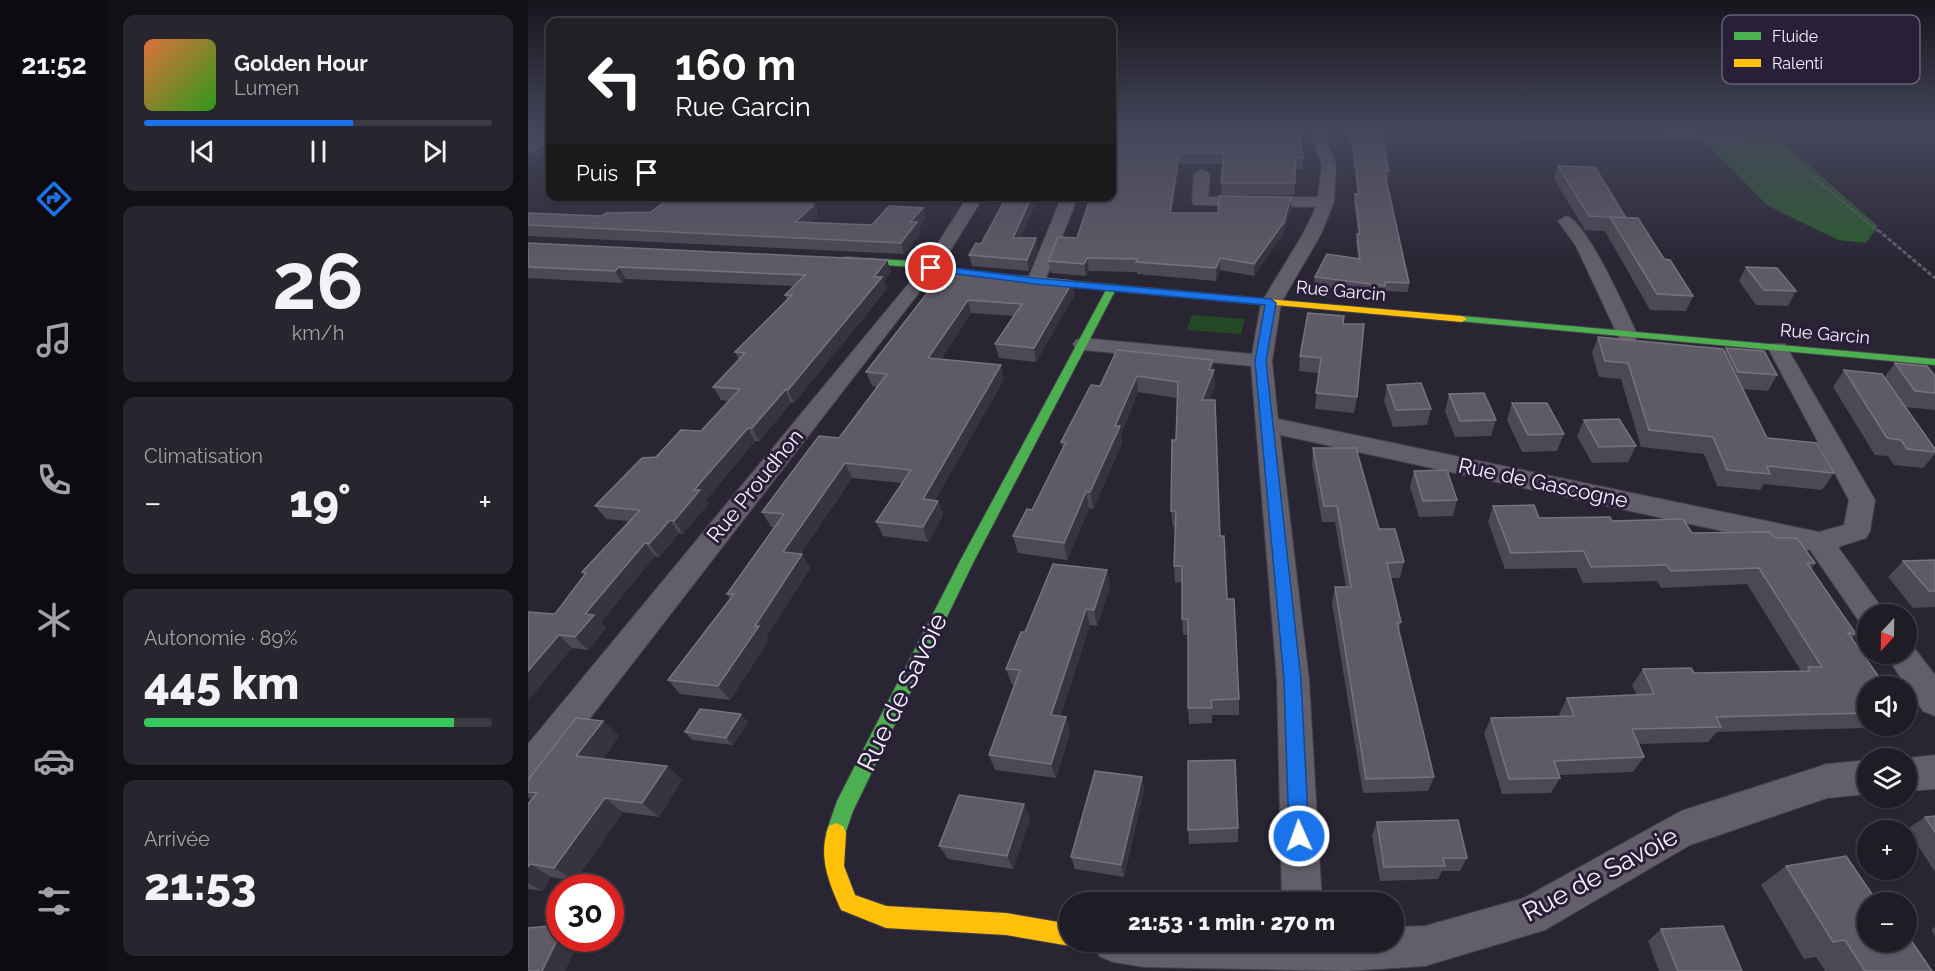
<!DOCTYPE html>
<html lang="fr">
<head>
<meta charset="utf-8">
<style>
	:root { --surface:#201c26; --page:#28252e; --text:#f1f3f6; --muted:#a2a1a7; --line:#3d3a43; --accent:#1a73e8 }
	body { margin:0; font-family:Raleway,sans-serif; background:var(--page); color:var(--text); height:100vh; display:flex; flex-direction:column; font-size:22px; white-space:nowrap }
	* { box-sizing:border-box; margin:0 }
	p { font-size:20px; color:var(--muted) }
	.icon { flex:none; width:33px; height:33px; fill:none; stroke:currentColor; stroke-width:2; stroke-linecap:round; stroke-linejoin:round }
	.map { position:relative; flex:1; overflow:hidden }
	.panel { display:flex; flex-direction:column; gap:15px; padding:15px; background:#120f15; width:420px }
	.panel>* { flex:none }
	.top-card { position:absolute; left:18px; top:18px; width:570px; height:183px; border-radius:12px; box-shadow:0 2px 4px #0004,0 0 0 2px var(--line); background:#202124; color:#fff; overflow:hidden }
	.needle { width:39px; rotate:202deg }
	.fabs { position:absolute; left:1329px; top:604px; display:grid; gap:12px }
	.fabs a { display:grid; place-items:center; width:60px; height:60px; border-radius:50%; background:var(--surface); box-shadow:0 2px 4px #0004,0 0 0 2px var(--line); font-size:30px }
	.speed { position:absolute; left:18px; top:874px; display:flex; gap:12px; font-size:30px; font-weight:700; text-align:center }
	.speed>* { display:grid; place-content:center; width:78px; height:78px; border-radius:50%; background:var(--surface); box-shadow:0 2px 4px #0004,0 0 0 2px var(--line); line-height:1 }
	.speed .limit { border:9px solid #d22; background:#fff; color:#111 }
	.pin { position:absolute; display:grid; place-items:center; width:51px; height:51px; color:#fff; margin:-26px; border:3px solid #fff; border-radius:50%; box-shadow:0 2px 6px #0007 }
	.me { position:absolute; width:66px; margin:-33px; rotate:358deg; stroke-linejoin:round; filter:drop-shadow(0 0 4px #0008) }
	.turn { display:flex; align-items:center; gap:21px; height:126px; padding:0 30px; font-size:27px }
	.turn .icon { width:78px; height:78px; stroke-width:2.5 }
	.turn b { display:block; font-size:42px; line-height:51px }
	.then { display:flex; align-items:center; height:57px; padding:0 30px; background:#0003; gap:12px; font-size:22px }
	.big { font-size:45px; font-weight:800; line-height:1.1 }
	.panel .widget { flex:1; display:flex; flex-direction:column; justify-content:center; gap:9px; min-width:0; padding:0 21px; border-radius:12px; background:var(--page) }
	.panel .dial { align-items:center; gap:0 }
	.dial b { font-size:78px; line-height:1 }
	.song { display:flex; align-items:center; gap:18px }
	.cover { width:72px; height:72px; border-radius:9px; background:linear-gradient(135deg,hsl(20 70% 55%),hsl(110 70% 35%)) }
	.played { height:6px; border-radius:3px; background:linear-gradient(90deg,var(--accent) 60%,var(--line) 60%) }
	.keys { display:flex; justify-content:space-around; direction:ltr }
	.heat { display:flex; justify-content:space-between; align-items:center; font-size:33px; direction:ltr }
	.charge { height:9px; border-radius:4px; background:linear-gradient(90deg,#34c759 89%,var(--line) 0) }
	.trip { position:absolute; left:531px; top:892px; width:345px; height:60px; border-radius:30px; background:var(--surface); box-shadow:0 2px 4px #0004,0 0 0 2px var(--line); font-weight:800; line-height:60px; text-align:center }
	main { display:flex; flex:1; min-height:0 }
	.menu { display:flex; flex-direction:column; width:108px; justify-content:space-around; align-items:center; background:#0d0b0f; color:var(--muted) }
	.menu .icon { width:42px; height:42px }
	.menu .selected { color:var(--accent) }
	.menu b { font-size:27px; color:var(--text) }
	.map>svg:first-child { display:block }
	.green { fill:#244826 }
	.forest { fill:#2d5c2f }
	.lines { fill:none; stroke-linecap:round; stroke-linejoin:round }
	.street-casing { stroke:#44404b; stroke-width:2 }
	.fast-casing { stroke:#44404b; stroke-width:2 }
	.slow-casing { stroke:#44404b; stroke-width:2 }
	.path-far1 { stroke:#615d69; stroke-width:2; stroke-dasharray:4 1.5; stroke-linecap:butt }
	.path { stroke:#615d69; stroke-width:3; stroke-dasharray:4.5 2; stroke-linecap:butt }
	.street { fill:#635f6a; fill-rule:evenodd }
	.fast { fill:#4caf50; fill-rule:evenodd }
	.slow { fill:#ffc107; fill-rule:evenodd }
	.wall { fill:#4d4954 }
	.shaded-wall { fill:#37333f }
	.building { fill:#5f5b66; stroke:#77737e; stroke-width:1.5 }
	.route { fill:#1a73e8; stroke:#114b97; stroke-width:1.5 }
	.labels { text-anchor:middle; stroke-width:6; stroke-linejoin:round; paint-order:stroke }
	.far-street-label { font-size:18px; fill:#f7f3fd; stroke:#291f39 }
	.street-label { font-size:21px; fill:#f7f3fd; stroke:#291f39 }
	.near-street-label { font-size:26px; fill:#f7f3fd; stroke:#291f39 }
	.key { fill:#291f39; stroke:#675f74; stroke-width:1.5 }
	.key-label { font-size:16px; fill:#f7f3fd }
</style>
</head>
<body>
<main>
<nav class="menu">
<b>21:52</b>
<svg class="icon selected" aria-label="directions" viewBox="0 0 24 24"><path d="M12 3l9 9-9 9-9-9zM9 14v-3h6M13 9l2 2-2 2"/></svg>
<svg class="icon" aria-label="music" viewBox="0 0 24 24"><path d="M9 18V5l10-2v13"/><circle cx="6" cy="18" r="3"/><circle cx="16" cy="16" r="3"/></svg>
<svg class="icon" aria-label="phone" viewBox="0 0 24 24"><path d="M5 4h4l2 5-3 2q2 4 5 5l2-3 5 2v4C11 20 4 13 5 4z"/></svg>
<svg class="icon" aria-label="climate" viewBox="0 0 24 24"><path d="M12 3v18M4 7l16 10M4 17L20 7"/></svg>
<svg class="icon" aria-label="car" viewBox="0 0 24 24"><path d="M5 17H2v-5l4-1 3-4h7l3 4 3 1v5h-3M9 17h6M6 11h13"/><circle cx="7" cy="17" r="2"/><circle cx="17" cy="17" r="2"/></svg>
<svg class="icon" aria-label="filters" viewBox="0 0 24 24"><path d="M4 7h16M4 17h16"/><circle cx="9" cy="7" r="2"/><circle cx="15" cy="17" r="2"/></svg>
</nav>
<section class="panel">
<div class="widget">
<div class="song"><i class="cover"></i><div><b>Golden Hour</b><p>Lumen</p></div></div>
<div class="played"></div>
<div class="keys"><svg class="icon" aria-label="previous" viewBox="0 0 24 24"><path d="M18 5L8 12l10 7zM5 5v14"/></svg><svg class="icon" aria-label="pause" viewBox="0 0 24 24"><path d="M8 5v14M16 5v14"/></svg><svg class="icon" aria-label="next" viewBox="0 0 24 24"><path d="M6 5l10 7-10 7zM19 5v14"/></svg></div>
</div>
<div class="widget dial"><b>26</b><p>km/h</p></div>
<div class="widget"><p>Climatisation</p>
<div class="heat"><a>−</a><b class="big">19°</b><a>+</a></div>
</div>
<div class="widget"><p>Autonomie · 89%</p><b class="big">445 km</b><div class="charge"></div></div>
<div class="widget"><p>Arrivée</p><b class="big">21:53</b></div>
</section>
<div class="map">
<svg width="1407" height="971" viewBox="0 0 1407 971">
	<rect width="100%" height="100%" fill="#2a2533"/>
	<path class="green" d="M664,315L717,319L713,334L659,330Z"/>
	<path class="forest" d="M956,129H1239L1350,226L1338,243L1310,240L1240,206L1176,141L961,137Z"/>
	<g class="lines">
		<defs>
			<path id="street" d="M781,129H795L808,165L806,202L793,234L753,303L744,361L750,419L1291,532L1316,525L1321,500L1240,348L1243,344H1257L1347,500L1342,531L1338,538L1310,547L1359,615H1340V626L1333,624L1282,550L752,435L781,680L794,903H754L749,680L723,366L555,350L548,348L545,344L548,340L555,338L724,354L733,303L775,234L788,207L666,205L664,202L666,174L674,169L682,174L680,197H790L794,165Z
				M440,196H456L409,272L400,281L12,783L0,788V744L396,265Z
				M534,196H550L517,281L515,285H501L499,281Z
				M1038,216C1059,221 1099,313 1110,336L1107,340H1093L1090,336L1048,246L1030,221Z
				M1378,643L1384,645L1407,675V716L1395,711L1357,654H1378Z
				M1407,755V789L1378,791V759H1373Z
				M1340,760V794L1299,798L1162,845L1017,930L897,966L820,971L616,967L585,962L571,956L565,942H866V927L897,926L996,898L1153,811L1299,764Z"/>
			<path id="fast" d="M316,257L384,261L415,269L740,299L745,302L740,305L587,291L445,563L325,811L315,840L308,843L301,840L298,833L309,801L431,563L578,290L415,275L384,267L313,262L311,260Z
				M934,316L1407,359V365L930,321L929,319Z"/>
			<path id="slow" d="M740,299L934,316L939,319L934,322L736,304L735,302Z
				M308,823L315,826L318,833L316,866L327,895L358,906L478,913L542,924V942L550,943L542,946L478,935L358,928L313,910C301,883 289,855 301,826Z"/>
		</defs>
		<use href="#street" class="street-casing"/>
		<use href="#fast" class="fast-casing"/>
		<use href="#slow" class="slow-casing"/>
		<path class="path-far1" d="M1125,129L1254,151L1351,232"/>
		<path class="path" d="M1350,230L1407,278"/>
		<use href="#street" class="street"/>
		<use href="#fast" class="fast"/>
		<use href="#slow" class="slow"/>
	</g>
	<path class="wall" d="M816,129H853L861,171L860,179L858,178L881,283L880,292L856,291L855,295L786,286L787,277L830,259L828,242L830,234L826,202L827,194H829L824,148L820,134H817Z
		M584,140L775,158V169H767V195H693L694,164H651L644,213H690L763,197V209L755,234L726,276L692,270L688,281L609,274V272L561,271L558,276L523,273L520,261L549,238Z
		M1030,166L1098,218L1136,259L1165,296L1158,311L1122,310L1077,231L1057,230L1026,179Z
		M144,196H306L288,199L289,217L283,223L344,225L395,208L398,219L391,227L392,234L376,254L0,236V213L74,216L123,212Z
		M479,196H511L492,238L510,249L501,271L444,266L441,255L453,244Z
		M0,243L359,260L363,272L356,281L359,289L266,403H263L231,441H227L178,500L180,504L155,534L151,533L131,557L127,556L73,622L78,628L60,650L44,648L0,700V612L27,614L56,575L54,572L101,521L78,519L67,506L128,457L173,431L201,401L193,400L185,387L211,360L207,352L259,300L257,295L266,286L98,279L94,283L0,278Z
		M1218,267L1268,291L1260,306L1228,305L1211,281Z
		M403,288L547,294L508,362L471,358L467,344L486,316L443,313L413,359L476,379L407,500L410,501L415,515L400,542L355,536L348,522L374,483L324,478L273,553L282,568L238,637L241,640L202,700L152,694L140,680L202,599L199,594L247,527H243L234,512L311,438L349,387L344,386L338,372Z
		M815,324L829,397L826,413L787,409L791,373L771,371L772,356Z
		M1070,337L1196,351L1198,348L1249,375L1240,391L1215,389L1239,438L1306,473L1294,490L1236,484L1232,490L1189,486L1176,454L1113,447L1093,379L1071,377L1064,353Z
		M589,350L685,360L687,387L681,400L692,536L711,699V715H684V723L661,724L660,708V635H655L654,619V582L647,583L646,566L647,527H645L643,511L648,440L649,398L610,392L593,434L594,443L565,509L561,508L539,560L490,553L485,536L504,510L535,448L533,442L572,386Z
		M1367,363L1407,376V410L1377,407L1407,449V454L1395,468L1366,465L1360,456L1347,455L1305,387L1316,370L1356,378Z
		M859,385L903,409L899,425L865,427L856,401Z
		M921,394L968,420L963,436L927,437L917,411Z
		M984,403L1036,434L1029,451L994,452L979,420Z
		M1056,420L1108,446L1100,462L1064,463L1049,436Z
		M785,448L851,529L876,562L872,578H862L873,622L871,630L906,777L900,791L835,793L804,603L807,587H818L807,522H794L784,464Z
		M886,471L929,500L925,516L891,517L882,487Z
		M965,506L1011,518L1084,521L1164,533L1247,538L1287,563L1283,569L1328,634L1324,639L1340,687V726H1341L1339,728L1189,732L1180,742L1110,744L1116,757L1105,772L1031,775L1032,778L1023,793L974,794L956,733L963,718L1032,716L1031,714L1039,698L1109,695L1104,685L1115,669L1166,673L1273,671L1219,584L1133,588L1129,581L1055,583L1048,568L977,569L960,522Z
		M1407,560V607L1385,608L1360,577L1375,561Z
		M579,570L582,587L569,626L562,625L532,716L538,717L542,732L528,778L467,770L461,755L487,685H484L478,669L497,632Z
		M75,721L91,736L75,759L154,780L131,817L95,812L47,881L23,877L14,891L0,889V804L3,799L0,797V780Z
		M220,722L205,745L164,740L157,732Z
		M614,777L616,790L596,877L547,869L543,857Z
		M496,804L502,818L485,869L420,859L411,846Z
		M1407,816V872L1379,829L1397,817Z
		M849,822L939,858L932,871H914L910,879L852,881L844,836Z
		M710,828V842L661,844L660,830Z
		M1258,866L1340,903L1404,971H1297L1288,957L1276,959L1233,885Z
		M1407,927V936L1403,930Z
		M1133,929L1214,971H1131L1120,941Z"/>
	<path class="shaded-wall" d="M22,142V153L0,165V153Z
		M651,153V164L643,224L642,213Z
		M284,196H306L288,199L289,217L271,234L267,222Z
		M504,196H511L488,248L485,238Z
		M763,197V209L755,234L726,276V264Z
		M395,208L398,219L391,227L392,234L376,254L373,243L382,222Z
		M508,238L510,249L501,271L499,260Z
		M559,258L561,271L558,276L556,264Z
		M692,258V270L688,281V268Z
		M359,260L363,272L356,281L359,289L266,403L260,390Z
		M91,267L98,279L94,283L87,271Z
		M545,281L547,294L508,362L506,348Z
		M440,300L443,313L404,372L400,358Z
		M685,360L687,387L674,416V400L681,370Z
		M473,365L476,379L400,513L395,499Z
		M609,376L610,392L593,434L594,443L565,509L562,492L587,426Z
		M257,390L263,403L231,441L224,428Z
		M220,428L227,441L178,500L180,504L155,534L146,521L166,490Z
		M317,463L324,478L264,566L255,552Z
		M558,492L561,508L539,560L536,543Z
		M410,501L415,515L400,542L395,527Z
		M142,520L151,533L131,557L121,544Z
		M117,543L127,556L73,622L78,628L60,650L47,637L57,614Z
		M274,554L282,568L238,637L241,640L202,700L190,686L227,626Z
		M579,570L582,587L569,626L566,610Z
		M558,609L562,625L528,731L523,715Z
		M31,635L44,648L0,700V671Z
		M213,714L220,722L205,745L198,738Z
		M538,717L542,732L528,778L523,764Z
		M75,721L91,736L66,771L48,756Z
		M139,766L154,780L131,817L114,803Z
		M614,777L616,790L596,877L593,865Z
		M77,798L95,812L47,881L26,868Z
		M496,804L502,818L485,869L479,856Z
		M2,864L23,877L14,891L0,883V867Z
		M32,934V939H52L37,971H14Z"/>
	<path class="building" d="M0,129H22V142L0,153Z
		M587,129H771L775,158H767V183H693L696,153H651L642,213H690L691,196L763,197L756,222L726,264L692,258L688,268L608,262L609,259L559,258L556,264L520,261L530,237L549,238L563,196H584V140Z
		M822,129H853L861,171L856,170L881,283L857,282V286L787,277L799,254L832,259L829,234H832L827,194H831L825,140Z
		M1030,166L1067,167L1098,218L1061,216Z
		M144,196H284L285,206L267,222L344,225L361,206L395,208L382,222H389L373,243L0,225V213L74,216L78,213L123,212Z
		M479,196H504L485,238H508L499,260L441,255L448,243L453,244Z
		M1082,217L1110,218L1136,259L1142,260L1165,296L1129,294Z
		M0,243L359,260L346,277H354L260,390H257L224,428H220L166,490H172L146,521L142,520L121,544L117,543L57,614L66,615L47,637L31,635L0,671V612L27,614L58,573L54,572L112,510L67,506L114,458L128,457L153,430L173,431L212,389L185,387L217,353L207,352L264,295H257L277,275L91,267L87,271L0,267Z
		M1218,267L1249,268L1268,291L1236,290Z
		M430,270L545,281L506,348L467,344L494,304L440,300L400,358L473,365L395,499L410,501L395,527L348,522L383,470L317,463L255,552L274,554L227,626H231L190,686L140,680L206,594H199L256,514L234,512L291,436L311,438L359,374L338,372L403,288L417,289Z
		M780,313L816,316L815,324H836L829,397L788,393L793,358L772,356Z
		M1070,337L1195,349L1239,438L1289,443L1306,473L1239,466L1242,474L1199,470L1185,437L1121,430L1100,363L1077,361Z
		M1198,348L1236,351L1249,375L1210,372Z
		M589,350L685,360L681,370H686L674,400H687L692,536H696L699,599H706L711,699L683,700L684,708H660V619H654V566H646L648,511H643L644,440H648L650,382L609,376L587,426H592L562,492H558L536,543L485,536L499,509L504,510L538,442H533L563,385L572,386Z
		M1367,363L1399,366L1407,376V393L1387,391Z
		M1316,370L1354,374L1407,449V452L1379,449L1373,440L1359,438Z
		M893,383L903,409L868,410L859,385Z
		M956,393L968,420L932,421L921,394Z
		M984,403H1019L1036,434L1000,435Z
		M1091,419L1108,446L1071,447L1056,420Z
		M785,448H828L851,529H867L876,562L859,563L873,622L869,623L906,777L838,779L807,587H823L809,506H796Z
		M919,470L929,500L895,501L886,471Z
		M1006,505L1011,518L1082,517L1084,521L1155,519L1164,533L1242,532L1247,538H1269L1287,563H1279L1328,634L1320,633L1358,687H1340V713L1188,717L1193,727L1104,729L1116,757L1026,761L1032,778L981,779L963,718L1046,716L1039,698L1126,694L1115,669L1163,668L1166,673L1282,671L1280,667H1294L1231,568L1143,571L1139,565L1063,567L1056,551L983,553L965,506Z
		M1407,560V591H1401L1375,561Z
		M525,564L579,570L566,610L558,609L523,715L538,717L523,764L461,755L492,670L478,669L493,632H497Z
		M172,709L213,714L198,738L157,732Z
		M48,718L75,721L48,756L139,766L114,803L77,798L26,868L2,864L0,867V804L9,793L0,792V780Z
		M707,760L710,828L660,830V761Z
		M567,771L614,777L593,865L543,857Z
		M431,795L496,804L479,856L411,846Z
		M1407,816V832L1397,817Z
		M930,820L939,858H915L917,866L856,867L849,822Z
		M1318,856L1350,903H1340V942H1378V933L1404,971H1337L1317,940L1305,942L1258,866Z
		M32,925V934L14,971H0V928Z
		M1195,926L1214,971H1150L1133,929Z"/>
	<linearGradient id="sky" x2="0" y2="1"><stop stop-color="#17141c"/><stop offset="0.49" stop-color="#44465b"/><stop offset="1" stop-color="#44465b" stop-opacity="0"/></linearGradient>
	<rect width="1407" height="265" fill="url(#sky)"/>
	<path class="route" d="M403,265L507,278L743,299L748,303L738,361L773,680L781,836L778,843L771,846L764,843L761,836L756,680L727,361L737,305L507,284L399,270V266Z"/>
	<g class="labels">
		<g class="far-street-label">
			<text transform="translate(813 291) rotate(5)" y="6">Rue Garcin</text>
			<text transform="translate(1297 334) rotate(5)" y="6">Rue Garcin</text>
		</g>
		<g class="street-label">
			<text transform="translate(1015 483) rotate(12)" y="7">Rue de Gascogne</text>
			<text transform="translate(227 486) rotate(-51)" y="7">Rue Proudhon</text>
		</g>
		<g class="near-street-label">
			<text transform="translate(374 692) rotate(-64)" y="9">Rue de Savoie</text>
			<text transform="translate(1072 874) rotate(-28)" y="9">Rue de Savoie</text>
		</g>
	</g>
	<rect x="1194" y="15" width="198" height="69" rx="9" class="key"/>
	<rect x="1206" y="32" width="27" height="8" fill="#4caf50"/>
	<rect x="1206" y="59" width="27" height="8" fill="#ffc107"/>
	<g class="key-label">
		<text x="1244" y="42">Fluide</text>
		<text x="1244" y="69">Ralenti</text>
	</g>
</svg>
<div class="fabs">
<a><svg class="needle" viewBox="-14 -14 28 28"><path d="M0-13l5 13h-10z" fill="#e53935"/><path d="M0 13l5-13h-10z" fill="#a2a1a7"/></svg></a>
<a><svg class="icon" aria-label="sound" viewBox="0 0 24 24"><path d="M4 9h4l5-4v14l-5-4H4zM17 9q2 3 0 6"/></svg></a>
<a><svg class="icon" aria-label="layers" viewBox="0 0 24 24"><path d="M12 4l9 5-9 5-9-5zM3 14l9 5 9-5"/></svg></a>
<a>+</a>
<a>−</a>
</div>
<div class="speed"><div class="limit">30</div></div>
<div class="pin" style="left:403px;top:268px;background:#d93025"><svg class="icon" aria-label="arrive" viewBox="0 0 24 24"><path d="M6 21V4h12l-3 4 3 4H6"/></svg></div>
<svg class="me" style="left:771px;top:836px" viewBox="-20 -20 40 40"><circle r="17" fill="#1a73e8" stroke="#fff" stroke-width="3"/><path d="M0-11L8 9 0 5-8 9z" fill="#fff"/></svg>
<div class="trip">21:53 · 1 min · 270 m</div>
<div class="top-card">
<div class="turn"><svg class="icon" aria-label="left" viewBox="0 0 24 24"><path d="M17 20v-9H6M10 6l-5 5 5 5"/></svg><div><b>160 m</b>Rue Garcin</div></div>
<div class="then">Puis<svg class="icon" aria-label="arrive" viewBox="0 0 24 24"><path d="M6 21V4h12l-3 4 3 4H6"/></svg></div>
</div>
</div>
</main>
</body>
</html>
